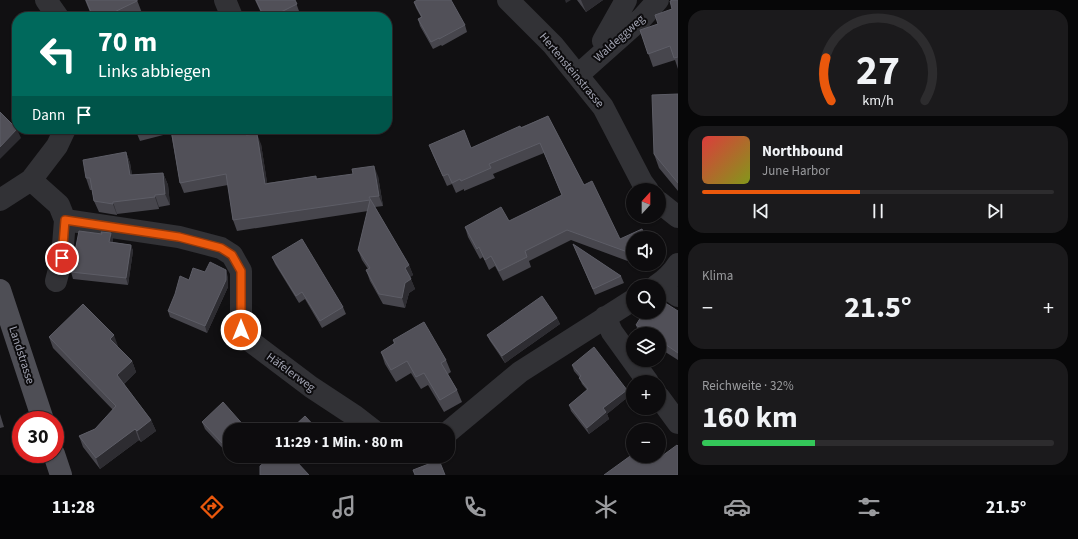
<!DOCTYPE html>
<html lang="de">
<head>
<meta charset="utf-8">
<style>
	:root { --surface:#0d0c0e; --page:#1b1a1c; --text:#f1f3f6; --muted:#9a9b9e; --line:#2d2c2e; --accent:#ea580c }
	body { margin:0; font-family:"Source Sans 3",sans-serif; background:var(--page); color:var(--text); height:100vh; display:flex; flex-direction:column; font-size:15px; white-space:nowrap }
	* { box-sizing:border-box; margin:0 }
	p { font-size:13px; color:var(--muted) }
	.icon { flex:none; width:22px; height:22px; fill:none; stroke:currentColor; stroke-width:2; stroke-linecap:round; stroke-linejoin:round }
	.map { position:relative; flex:1; overflow:hidden }
	.panel { display:flex; flex-direction:column; gap:10px; padding:10px; background:#070708; width:400px }
	.panel>* { flex:none }
	.hud { position:absolute; left:12px; top:12px; width:380px; height:122px; border-radius:16px; box-shadow:0 1px 3px #0004,0 0 0 1px var(--line); background:#00695c; color:#fff; overflow:hidden }
	.needle { width:26px; rotate:21deg }
	.fabs { position:absolute; left:626px; top:183px; display:grid; gap:8px }
	.fabs a { display:grid; place-items:center; width:40px; height:40px; border-radius:50%; background:var(--surface); box-shadow:0 1px 3px #0004,0 0 0 1px var(--line); font-size:20px }
	.speed { position:absolute; left:12px; top:411px; display:flex; gap:8px; font-size:20px; font-weight:700; text-align:center }
	.speed>* { display:grid; place-content:center; width:52px; height:52px; border-radius:50%; background:var(--surface); box-shadow:0 1px 3px #0004,0 0 0 1px var(--line); line-height:1 }
	.speed .limit { border:6px solid #d22; background:#fff; color:#111 }
	.pin { position:absolute; display:grid; place-items:center; width:34px; height:34px; color:#fff; margin:-17px; border:2px solid #fff; border-radius:50%; box-shadow:0 1px 4px #0007 }
	.me { position:absolute; width:44px; margin:-22px; rotate:0deg; stroke-linejoin:round; filter:drop-shadow(0 0 3px #0008) }
	.turn { display:flex; align-items:center; gap:14px; height:84px; padding:0 20px; font-size:18px }
	.turn .icon { width:52px; height:52px; stroke-width:2.5 }
	.turn b { display:block; font-size:28px; line-height:34px }
	.then { display:flex; align-items:center; height:38px; padding:0 20px; background:#0003; gap:8px; font-size:15px }
	.big { font-size:30px; font-weight:700; line-height:1.1 }
	.panel .widget { flex:1; display:flex; flex-direction:column; justify-content:center; gap:6px; min-width:0; padding:0 14px; border-radius:16px; background:var(--page) }
	.panel .dial { align-items:center; gap:0 }
	.dial svg { height:104px; overflow:visible; fill:none; stroke:var(--line); stroke-width:7; stroke-linecap:round; text-anchor:middle }
	.dial text { fill:var(--text); stroke:none }
	.song { display:flex; align-items:center; gap:12px }
	.cover { width:48px; height:48px; border-radius:6px; background:linear-gradient(135deg,hsl(0 70% 55%),hsl(70 70% 35%)) }
	.played { height:4px; border-radius:2px; background:linear-gradient(90deg,var(--accent) 45%,var(--line) 45%) }
	.keys { display:flex; justify-content:space-around; direction:ltr }
	.heat { display:flex; justify-content:space-between; align-items:center; font-size:22px; direction:ltr }
	.charge { height:6px; border-radius:3px; background:linear-gradient(90deg,#34c759 32%,var(--line) 0) }
	.trip { position:absolute; left:223px; top:423px; width:232px; height:40px; border-radius:16px; background:var(--surface); box-shadow:0 1px 3px #0004,0 0 0 1px var(--line); font-weight:700; line-height:40px; text-align:center }
	.dock { display:flex; height:64px; justify-content:space-around; align-items:center; background:#050506; color:var(--muted) }
	.dock .icon { width:28px; height:28px }
	.dock .on { color:var(--accent) }
	.dock b { font-size:18px; color:var(--text) }
	main { display:flex; flex:1; min-height:0 }
	.map>svg:first-child { display:block }
	.lines { fill:none; stroke-linecap:round; stroke-linejoin:round }
	.minor { stroke:#323236; stroke-width:22 }
	.major { stroke:#4e4e55; stroke-width:22 }
	.wall { fill:#47464d }
	.shaded-wall { fill:#2d2c31 }
	.building { fill:#515058; stroke:#5d5d66 }
	.route-casing { stroke:#983908; stroke-width:10 }
	.route { stroke:#ea580c; stroke-width:7 }
	.labels { text-anchor:middle; stroke-width:4; stroke-linejoin:round; paint-order:stroke }
	.street-label { font-size:12px; fill:#a2a4b2; stroke:#0c0b0d }
</style>
</head>
<body>
<main>
<div class="map">
<svg width="678" height="475" viewBox="0 0 678 475">
	<rect width="100%" height="100%" fill="#111012"/>
	<g class="lines">
		<path class="minor" d="M46,0L58,17
			M225,0L232,17
			M508,0L553,45L603,107L642,182L648,190
			M608,48L603,41L626,0
			M578,75L642,18L658,0
			M31,180L59,205L65,220L62,258L56,281
			M0,200L31,180L57,146L65,129
			M659,202L678,217
			M65,220L179,237L221,248L232,255L241,271V330L246,338L311,387L355,416L373,430
			M664,281L671,291L678,296
			M656,286C665,280 672,274 678,264
			M605,317L612,332L648,382
			M659,397L678,423
			M448,432L520,372L633,300"/>
		<path class="major" d="M0,290L43,420
			M54,454L61,475"/>
	</g>
	<path class="wall" d="M85,0H137L142,13L134,17H92Z
		M255,0H295L299,11L286,17H263Z
		M577,0H603L586,12Z
		M678,0V69L675,60L653,67L640,30L658,24L672,9Z
		M414,2L465,25L467,32L442,46L441,45L433,49L420,26L418,19L421,17L416,8Z
		M678,94V191L659,168L654,154Z
		M548,116L584,185L620,239L633,238V263L571,240L529,261L531,267L503,281L495,266L489,270L483,257L480,259L468,237L465,227L509,221L562,196L544,153L493,174L495,178L464,191V189L456,193L452,184L447,186L433,155L429,145L471,148Z
		M135,129H244L246,135L261,144L267,183L316,176L317,179L378,176L383,206L375,207L409,265L413,275L410,277L415,289L409,293L405,308L383,304L370,281L366,270L368,269L362,260L358,250L368,211L237,231L233,220L228,185L184,193L180,183L171,133L140,141Z
		M126,152L130,163L132,175L163,173L168,185L170,205L159,207V209L117,214V215L99,212L94,201L92,190H90L86,178Z
		M111,233L113,240V242L131,245L133,251L128,285L73,279L71,272L102,234Z
		M573,244L621,276L624,283L595,295Z
		M272,257L343,307L346,314L322,328L305,299L299,303L275,264Z
		M637,264H649L643,266Z
		M205,272L228,277V287L207,333L170,317L168,311L189,280Z
		M678,311V360L659,348V334H639L636,325Z
		M557,318L560,324L505,363L490,341L487,335Z
		M49,337L118,346V347L132,361L136,372L124,384L151,420L156,431L141,442L139,440L100,469L83,447L79,436L95,429L113,410L53,348Z
		M393,340L446,360L451,372L448,374L457,390L462,402L444,412L428,385L421,389L411,373L396,382L385,364L381,352L394,344Z
		M572,365L627,390L629,396L607,414L609,419L589,434L571,411L569,405L587,390L582,384L579,377L574,371Z
		M0,414L4,427L0,428Z
		M202,422L246,428L247,430H230L228,454L205,429Z"/>
	<path class="shaded-wall" d="M565,0H571L566,3Z
		M581,0H603L586,12Z
		M17,129L21,138L0,159V147Z
		M257,134L261,144L269,194L265,184Z
		M126,152L130,163L134,187L130,175Z
		M374,166L378,176L383,206L379,196Z
		M163,173L168,185L170,205L165,194Z
		M155,195L159,207V209L155,197Z
		M113,202L117,214V215L113,204Z
		M111,233L113,240L112,249L109,242Z
		M131,245L133,251L128,285L126,278Z
		M409,265L413,275L409,278L405,268Z
		M226,270L228,277V287L207,333L205,326Z
		M411,279L415,289L409,293L405,308L402,298L405,283Z
		M557,318L560,324L505,363L502,356Z
		M114,335L118,346L114,350L110,339Z
		M132,361L136,372L121,386L117,375Z
		M627,390L629,396L607,414L609,419L589,434L587,428L603,408Z
		M151,420L156,431L141,442L137,431Z
		M135,429L139,440L100,469L96,458Z
		M230,443V452L228,454L226,447Z
		M299,456H308L297,466L295,460Z"/>
	<path class="building" d="M86,0H137V1L104,17H93Z
		M256,0H295L297,4L281,12L283,17H264Z
		M417,0H451L465,25L439,39V38L431,42L418,19L422,17L414,2Z
		M673,0H678V57L674,58L670,46L648,54L640,30L658,24L655,15L672,9L670,1Z
		M358,13L360,17H349Z
		M678,94V183L654,154L652,95Z
		M0,112L17,129L0,147Z
		M548,116L584,185L592,181L620,239L642,229L646,238H633V254L567,230L525,251L527,257L499,271L491,256L485,260L479,247L477,249L465,227L501,207L509,221L562,195L540,143L489,164L491,168L461,181L460,179L452,183L448,174L443,176L429,145L464,130L471,148L520,126L521,128Z
		M171,129H244L246,135L257,134L265,184L316,176V179L353,174L352,169L374,166L379,196L369,197L409,265L405,268L411,279L405,283L402,298L379,294L366,270L370,268L358,250L370,200L233,220L226,174L180,183Z
		M126,152L130,175L163,173L165,194L155,195V197L113,202V204L94,201L90,178H86L83,160Z
		M79,231L102,234L101,232L111,233L109,242L131,245L126,278L71,272Z
		M302,239L343,307L320,321L302,292L296,296L272,257Z
		M573,244L621,276L593,289Z
		M210,262L226,270V280L205,326L168,311L175,294L180,276L189,280L193,268L205,272Z
		M542,296L557,318L502,356L487,335Z
		M659,299L678,311V353L659,340V334H649L636,325L644,312H659Z
		M83,304L114,335L110,339L132,361L117,375L151,420L137,431L135,429L96,458L79,436L95,429L116,406L49,337Z
		M424,322L446,360L441,363L457,390L440,400L424,373L416,377L407,361L391,370L381,352L395,343L393,340Z
		M594,347L627,390L603,408L606,412L587,428L569,405L588,389L579,378L581,376L572,365Z
		M223,402L246,428L244,430H230V443L226,447L202,422Z
		M305,416L318,430H290Z
		M677,445L678,446V475H604L633,454V456H645L651,464Z
		M272,456H299L295,460L309,475H260V466Z
		M439,460L445,475H415L413,470Z"/>
	<g class="lines">
		<defs>
			<path id="route" d="M62,258L65,220L179,237L221,248L232,255L241,271V330"/>
		</defs>
		<use href="#route" class="route-casing"/>
		<use href="#route" class="route"/>
	</g>
	<g class="labels">
		<g class="street-label">
			<text transform="translate(619 38) rotate(-42)" y="4">Waldeggweg</text>
			<text transform="translate(572 70) rotate(50)" y="4">Hertensteinstrasse</text>
			<text transform="translate(22 355) rotate(72)" y="4">Landstrasse</text>
			<text transform="translate(291 372) rotate(36)" y="4">Häfelerweg</text>
		</g>
	</g>
</svg>
<div class="fabs">
<a><svg class="needle" viewBox="-14 -14 28 28"><path d="M0-13l5 13h-10z" fill="#e53935"/><path d="M0 13l5-13h-10z" fill="#9a9b9e"/></svg></a>
<a><svg class="icon" aria-label="sound" viewBox="0 0 24 24"><path d="M4 9h4l5-4v14l-5-4H4zM17 9q2 3 0 6"/></svg></a>
<a><svg class="icon" aria-label="search" viewBox="0 0 24 24"><circle cx="10" cy="10" r="6"/><path d="M15 15l6 6"/></svg></a>
<a><svg class="icon" aria-label="layers" viewBox="0 0 24 24"><path d="M12 4l9 5-9 5-9-5zM3 14l9 5 9-5"/></svg></a>
<a>+</a>
<a>−</a>
</div>
<div class="speed"><div class="limit">30</div></div>
<div class="pin" style="left:62px;top:258px;background:#d93025"><svg class="icon" aria-label="arrive" viewBox="0 0 24 24"><path d="M6 21V4h12l-3 4 3 4H6"/></svg></div>
<svg class="me" style="left:241px;top:330px" viewBox="-20 -20 40 40"><circle r="17" fill="#ea580c" stroke="#fff" stroke-width="3"/><path d="M0-11L8 9 0 5-8 9z" fill="#fff"/></svg>
<div class="trip">11:29 · 1 Min. · 80 m</div>
<div class="hud">
<div class="turn"><svg class="icon" aria-label="left" viewBox="0 0 24 24"><path d="M17 20v-9H6M10 6l-5 5 5 5"/></svg><div><b>70 m</b>Links abbiegen</div></div>
<div class="then">Dann<svg class="icon" aria-label="arrive" viewBox="0 0 24 24"><path d="M6 21V4h12l-3 4 3 4H6"/></svg></div>
</div>
</div>
<section class="panel">
<div class="widget dial"><svg viewBox="0 0 100 80">
<path d="M14 69A42 42 0 1 1 86 69"/>
<path d="M14 69A42 42 0 0 1 10 36" stroke="#ea580c"/>
<text x="50" y="56" font-size="32" font-weight="700">27</text>
<text x="50" y="72" font-size="11">km/h</text>
</svg></div>
<div class="widget">
<div class="song"><i class="cover"></i><div><b>Northbound</b><p>June Harbor</p></div></div>
<div class="played"></div>
<div class="keys"><svg class="icon" aria-label="previous" viewBox="0 0 24 24"><path d="M18 5L8 12l10 7zM5 5v14"/></svg><svg class="icon" aria-label="pause" viewBox="0 0 24 24"><path d="M8 5v14M16 5v14"/></svg><svg class="icon" aria-label="next" viewBox="0 0 24 24"><path d="M6 5l10 7-10 7zM19 5v14"/></svg></div>
</div>
<div class="widget"><p>Klima</p>
<div class="heat"><a>−</a><b class="big">21.5°</b><a>+</a></div>
</div>
<div class="widget"><p>Reichweite · 32%</p><b class="big">160 km</b><div class="charge"></div></div>
</section>
</main>
<nav class="dock">
<b>11:28</b>
<svg class="icon on" aria-label="directions" viewBox="0 0 24 24"><path d="M12 3l9 9-9 9-9-9zM9 14v-3h6M13 9l2 2-2 2"/></svg>
<svg class="icon" aria-label="music" viewBox="0 0 24 24"><path d="M9 18V5l10-2v13"/><circle cx="6" cy="18" r="3"/><circle cx="16" cy="16" r="3"/></svg>
<svg class="icon" aria-label="phone" viewBox="0 0 24 24"><path d="M5 4h4l2 5-3 2q2 4 5 5l2-3 5 2v4C11 20 4 13 5 4z"/></svg>
<svg class="icon" aria-label="climate" viewBox="0 0 24 24"><path d="M12 3v18M4 7l16 10M4 17L20 7"/></svg>
<svg class="icon" aria-label="car" viewBox="0 0 24 24"><path d="M5 17H2v-5l4-1 3-4h7l3 4 3 1v5h-3M9 17h6M6 11h13"/><circle cx="7" cy="17" r="2"/><circle cx="17" cy="17" r="2"/></svg>
<svg class="icon" aria-label="filters" viewBox="0 0 24 24"><path d="M4 7h16M4 17h16"/><circle cx="9" cy="7" r="2"/><circle cx="15" cy="17" r="2"/></svg>
<b>21.5°</b>
</nav>
</body>
</html>
